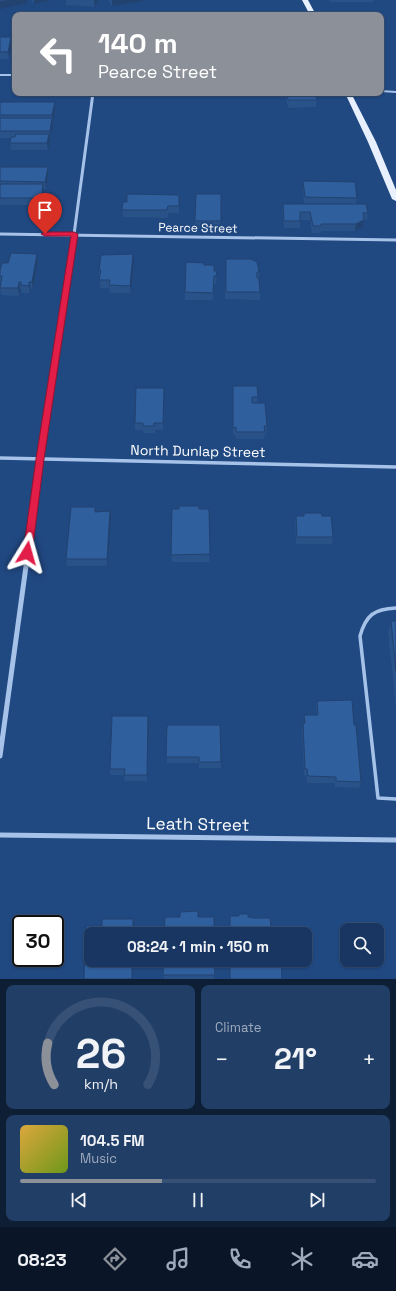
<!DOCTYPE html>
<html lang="en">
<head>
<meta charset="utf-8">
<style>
	:root { --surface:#183661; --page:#213e67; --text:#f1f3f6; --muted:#9fabbd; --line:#365076; --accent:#8c9099 }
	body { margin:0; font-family:"Space Grotesk",sans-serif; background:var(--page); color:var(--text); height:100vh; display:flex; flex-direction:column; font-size:15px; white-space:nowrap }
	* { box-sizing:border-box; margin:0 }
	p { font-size:13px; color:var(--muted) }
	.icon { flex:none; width:22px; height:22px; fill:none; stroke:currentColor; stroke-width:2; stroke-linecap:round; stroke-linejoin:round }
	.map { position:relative; height:979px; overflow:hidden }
	.panel { display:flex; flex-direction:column; gap:6px; padding:6px; background:#0d1e35; flex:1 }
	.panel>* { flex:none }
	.banner { position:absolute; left:12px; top:12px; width:372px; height:84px; border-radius:8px; box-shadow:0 1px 3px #0004,0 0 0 1px var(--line); background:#8c9099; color:#fff; overflow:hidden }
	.buttons { position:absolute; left:340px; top:923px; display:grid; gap:8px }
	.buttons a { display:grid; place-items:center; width:44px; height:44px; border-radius:8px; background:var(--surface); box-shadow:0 1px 3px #0004,0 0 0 1px var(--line); font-size:20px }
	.speed { position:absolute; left:12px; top:915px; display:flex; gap:8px; font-size:20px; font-weight:700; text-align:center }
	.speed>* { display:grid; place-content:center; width:52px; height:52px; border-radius:50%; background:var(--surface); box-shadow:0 1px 3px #0004,0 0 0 1px var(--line); line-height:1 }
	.speed .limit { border:2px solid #111; border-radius:6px; background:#fff; color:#111 }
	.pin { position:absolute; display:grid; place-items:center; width:34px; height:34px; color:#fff; margin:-41px -17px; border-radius:50% 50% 50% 0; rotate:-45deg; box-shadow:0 0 4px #0007 }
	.pin .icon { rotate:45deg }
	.me { position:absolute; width:44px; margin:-22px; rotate:8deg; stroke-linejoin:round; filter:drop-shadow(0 0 3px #0008) }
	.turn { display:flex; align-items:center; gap:14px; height:84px; padding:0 20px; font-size:18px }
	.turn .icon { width:52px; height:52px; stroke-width:2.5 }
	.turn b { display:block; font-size:28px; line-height:34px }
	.big { font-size:30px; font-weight:600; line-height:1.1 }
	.panel .widget { flex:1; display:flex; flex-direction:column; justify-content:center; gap:6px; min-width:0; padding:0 14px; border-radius:8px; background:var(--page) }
	.panel .dial { align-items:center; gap:0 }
	.dial svg { height:104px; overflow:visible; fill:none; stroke:var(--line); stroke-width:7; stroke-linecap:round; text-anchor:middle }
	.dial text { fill:var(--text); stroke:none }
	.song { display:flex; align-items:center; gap:12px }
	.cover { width:48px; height:48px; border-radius:6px; background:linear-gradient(135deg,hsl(40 70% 55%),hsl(80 70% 35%)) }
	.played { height:4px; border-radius:2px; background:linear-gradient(90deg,var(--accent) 40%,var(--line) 40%) }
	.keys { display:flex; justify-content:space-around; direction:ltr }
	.heat { display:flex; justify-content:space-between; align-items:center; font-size:22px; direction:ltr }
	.panel .tiles { flex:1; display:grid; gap:6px; grid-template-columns:1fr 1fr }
	.widget:last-child { grid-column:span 2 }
	.trip { position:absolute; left:84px; top:927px; width:228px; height:40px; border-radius:8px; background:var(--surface); box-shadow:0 1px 3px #0004,0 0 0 1px var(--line); font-weight:600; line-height:40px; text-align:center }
	.menu { display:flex; height:64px; justify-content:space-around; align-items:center; background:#0a1627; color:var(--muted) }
	.menu .icon { width:28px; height:28px }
	.menu .current { color:var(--accent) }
	.menu b { font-size:18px; color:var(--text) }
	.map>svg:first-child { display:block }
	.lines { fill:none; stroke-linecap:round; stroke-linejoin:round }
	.service-far1 { stroke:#a6c2e8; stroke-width:2 }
	.service { stroke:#a6c2e8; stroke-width:3.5 }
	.minor-far2 { stroke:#a6c2e8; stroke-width:3 }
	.minor-far1 { stroke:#a6c2e8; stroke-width:3.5 }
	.minor { stroke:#a6c2e8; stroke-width:5 }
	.tertiary { fill:#a6c2e8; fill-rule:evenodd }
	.primary { fill:#e8f0fe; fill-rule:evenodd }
	.wall { fill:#295288 }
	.shaded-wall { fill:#22426f }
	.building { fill:#305f9e; stroke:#22426f }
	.route { fill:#e11d48; stroke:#92132f }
	.labels { text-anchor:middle; stroke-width:4; stroke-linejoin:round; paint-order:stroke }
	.far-street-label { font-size:12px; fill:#fff; stroke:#204881 }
	.street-label { font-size:14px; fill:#fff; stroke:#204881 }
	.near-street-label { font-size:17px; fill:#fff; stroke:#204881 }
</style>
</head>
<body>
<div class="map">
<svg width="396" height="979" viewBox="0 0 396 979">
	<rect width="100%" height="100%" fill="#204881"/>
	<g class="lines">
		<path class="service-far1" d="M273,15L311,12"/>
		<path class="service" d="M396,608C374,609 366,615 360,636L378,798L396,799"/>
		<path class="minor-far2" d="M0,234L396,240
			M73,242L93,93"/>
		<path class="minor-far1" d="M0,458L396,467
			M26,560L73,241"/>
		<path class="minor" d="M0,756L27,559
			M0,835L396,840"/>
		<path class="tertiary" d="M0,74H15V76H0Z
			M381,90L396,91V93L381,92Z"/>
		<path class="primary" d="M302,0H308L316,15H310Z
			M345,93H351L376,142L396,190V201L392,199L368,142Z"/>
	</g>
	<path class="wall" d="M31,0H51L34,4Z
		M66,0H98L95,7L66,5Z
		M108,0H143V1L112,6Z
		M329,0H373V2H330Z
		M0,37L12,44L9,59H0Z
		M285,93H317L316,107L288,108Z
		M0,103L55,109L53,122H52L53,125L50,138H49L50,142L48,150H11L10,143L11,138H0Z
		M0,167L48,174L46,189H44V191L42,205H0Z
		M303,181L357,198L356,204L368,213L367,220H364L363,227L355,231H321L320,233H312L310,220H300V228H284L282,211L283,204H304L303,188Z
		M221,194L220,229L195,228V221Z
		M179,195V213H168V218L123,217L122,210L127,202Z
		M226,259L259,272V278L260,292V300L225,299Z
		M38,261L33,289H31L30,293H22L21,289H20L19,296L1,295L0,288L1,284H0V270L8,263Z
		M134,262L131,293H110L109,288H100L99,270Z
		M204,265L214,271H217L216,284H214L213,300H185V292Z
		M233,386L258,397L257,403L267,426L266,434H265L264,439H236L235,435H233Z
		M164,396L163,430H155V433H144L143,430H135V423Z
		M179,509H209V562H172L171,555Z
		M110,511L111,519L107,566H67L66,559L96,512Z
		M304,513L322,516L333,537L332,544H296L295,523L296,516H304Z
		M391,621H396V708L388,632Z
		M317,701L354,725L361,782L359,788L335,787V783H307L306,775L304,776L302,730L303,723H304V715H317L316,708Z
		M149,722L147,781H125L124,775H110V769Z
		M167,725L221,762V768H199V763H167Z
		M214,960V979H164L163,975Z"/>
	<path class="shaded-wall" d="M10,0H26L27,3L0,9V2Z
		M34,0H51L34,4Z
		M94,0H98L95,7Z
		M112,0H143V1L112,6Z
		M11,37L12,44L9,59L8,52Z
		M55,102V109L53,122L52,115Z
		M52,118L53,125L50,138V131Z
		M49,134L50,142L48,150L47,143Z
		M48,167V174L46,189L45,182Z
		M43,184L44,191L42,205L41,198Z
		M364,220L363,227L355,231L356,224Z
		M37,254L38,261L33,289L32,282Z
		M133,254L134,262L131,293L130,286Z
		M19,282L20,289L19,296L18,288Z
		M29,282L31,289L30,293L29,286Z
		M110,511L111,519L107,566V559Z
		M148,716L149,722L147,781V775Z
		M133,919L134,924L133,934Z
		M132,960H133L132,979Z"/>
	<path class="building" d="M0,0H10L0,2Z
		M0,37H11L8,52H0Z
		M287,93H317H315L317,100H288Z
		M0,102H55L52,115H0Z
		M0,118H52L50,131H0Z
		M16,134H49L47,143H10L11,137H15Z
		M0,167H48L45,182L0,181Z
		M303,181L355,182L357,198L305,197Z
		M0,184H43L41,198H0Z
		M127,194L179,195V206H168L167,210H122L123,202H127Z
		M196,194H221V221H195Z
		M283,204H366L368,213H363L364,220L356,224H321V226H313L310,212H300V221H284Z
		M11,253L37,254L32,282H29V286L21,285V282H19L18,288H0L2,276H0V270L2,263H8Z
		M133,254L130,286L109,285L110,280H99L101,270H99L101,255Z
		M226,259H251L257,262L259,272H257V278H259L260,292H226Z
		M186,262L204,263V265H214V271H217L216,276H214L213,293L185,292Z
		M233,386H257L258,397H252V403H265L267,426H264L265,432H236V427L233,428Z
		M136,388H164L163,423H154V426H143V423H135Z
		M179,506H199V509H209L210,554L171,555L172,509H179Z
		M71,507H95V512L110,511L107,559H66Z
		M304,513H321L322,516H331L333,537H297L296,516H304Z
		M391,621H396V670Z
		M352,700L354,725H356L361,782L336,781V777L308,776L307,769H305L303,723H305L304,715H318L317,701Z
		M112,716H148L147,775H124L125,769H110Z
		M167,725H220L221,762H199V757H166Z
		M198,911V917H214V934H164L165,917H180V912Z
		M239,914H248V917L253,918H270L271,927H280V934H230V916H239Z
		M102,919H133V934H91V960H132V979H84L86,926H102Z
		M164,960H214L215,975H163Z
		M230,960H281L282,979H230Z"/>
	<path class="route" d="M74,232L78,234L44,459L32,553L31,555H24L23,553L36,459L71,236H45L41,234L45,232Z"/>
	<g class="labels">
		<g class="far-street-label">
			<text transform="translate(198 228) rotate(1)" y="4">Pearce Street</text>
		</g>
		<g class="street-label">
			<text transform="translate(198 451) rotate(1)" y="5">North Dunlap Street</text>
		</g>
		<g class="near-street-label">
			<text transform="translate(198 824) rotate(1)" y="6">Leath Street</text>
		</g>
	</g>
</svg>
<div class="buttons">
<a><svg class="icon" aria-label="search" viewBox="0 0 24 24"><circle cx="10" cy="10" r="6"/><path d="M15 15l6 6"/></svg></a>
</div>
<div class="speed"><div class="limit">30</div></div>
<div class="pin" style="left:45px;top:234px;background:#d93025"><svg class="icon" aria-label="arrive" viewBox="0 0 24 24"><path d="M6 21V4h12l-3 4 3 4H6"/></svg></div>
<svg class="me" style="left:27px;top:553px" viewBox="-20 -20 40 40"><path d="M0-17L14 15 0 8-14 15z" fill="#e11d48" stroke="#fff" stroke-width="4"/></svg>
<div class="trip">08:24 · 1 min · 150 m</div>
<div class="banner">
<div class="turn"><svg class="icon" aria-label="left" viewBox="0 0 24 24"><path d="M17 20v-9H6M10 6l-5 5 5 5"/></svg><div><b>140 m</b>Pearce Street</div></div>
</div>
</div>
<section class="panel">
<div class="tiles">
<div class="widget dial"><svg viewBox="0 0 100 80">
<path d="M14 69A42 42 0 1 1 86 69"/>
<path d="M14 69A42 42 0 0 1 9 37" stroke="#8c9099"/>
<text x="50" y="56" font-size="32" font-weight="700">26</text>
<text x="50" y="72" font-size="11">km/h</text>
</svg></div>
<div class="widget"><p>Climate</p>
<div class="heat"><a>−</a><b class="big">21°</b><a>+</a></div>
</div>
<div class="widget">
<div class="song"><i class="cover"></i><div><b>104.5 FM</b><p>Music</p></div></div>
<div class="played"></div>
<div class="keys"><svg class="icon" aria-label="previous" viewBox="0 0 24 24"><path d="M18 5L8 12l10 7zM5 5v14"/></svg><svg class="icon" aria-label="pause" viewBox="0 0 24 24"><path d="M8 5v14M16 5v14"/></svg><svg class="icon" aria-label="next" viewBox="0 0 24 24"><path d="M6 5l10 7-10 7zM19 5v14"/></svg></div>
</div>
</div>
</section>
<nav class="menu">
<b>08:23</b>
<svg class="icon current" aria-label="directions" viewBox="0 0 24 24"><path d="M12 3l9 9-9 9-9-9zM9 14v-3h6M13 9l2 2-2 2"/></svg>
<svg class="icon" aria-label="music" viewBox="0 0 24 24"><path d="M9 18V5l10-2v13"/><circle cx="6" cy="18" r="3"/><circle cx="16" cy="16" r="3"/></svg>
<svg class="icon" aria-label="phone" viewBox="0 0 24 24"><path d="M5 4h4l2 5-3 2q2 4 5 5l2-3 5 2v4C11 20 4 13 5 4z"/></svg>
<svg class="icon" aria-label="climate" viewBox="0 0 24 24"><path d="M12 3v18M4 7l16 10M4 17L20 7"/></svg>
<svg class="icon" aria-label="car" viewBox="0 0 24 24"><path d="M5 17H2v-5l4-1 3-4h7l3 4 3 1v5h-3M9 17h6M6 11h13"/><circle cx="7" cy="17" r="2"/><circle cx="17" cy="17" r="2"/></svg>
</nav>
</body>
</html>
